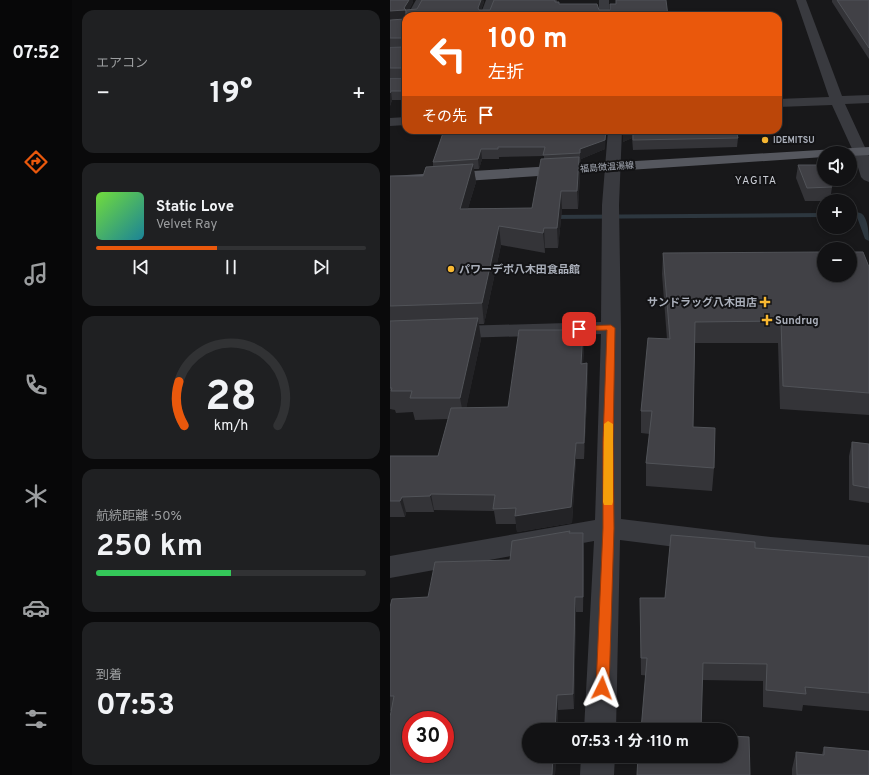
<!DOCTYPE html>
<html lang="ja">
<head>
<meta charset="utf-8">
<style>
	:root { --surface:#121214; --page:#1f2022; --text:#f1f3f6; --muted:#9c9ea0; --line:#313234; --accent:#ea580c }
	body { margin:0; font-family:Overpass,"Noto Sans JP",sans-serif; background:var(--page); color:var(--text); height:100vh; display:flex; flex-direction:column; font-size:15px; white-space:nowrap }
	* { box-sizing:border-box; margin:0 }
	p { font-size:13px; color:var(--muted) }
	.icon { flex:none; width:22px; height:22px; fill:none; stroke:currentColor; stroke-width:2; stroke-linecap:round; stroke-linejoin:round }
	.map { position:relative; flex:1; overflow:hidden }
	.details { display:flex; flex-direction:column; gap:10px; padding:10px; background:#0a0a0b; width:318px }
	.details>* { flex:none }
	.top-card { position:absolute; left:12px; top:12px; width:380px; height:122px; border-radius:12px; box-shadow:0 2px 6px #0003,0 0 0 1px var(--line); background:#ea580c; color:#fff; overflow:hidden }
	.controls { position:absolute; left:427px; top:146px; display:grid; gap:8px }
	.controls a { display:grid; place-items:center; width:40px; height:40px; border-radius:50%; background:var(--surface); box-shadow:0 2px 6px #0003,0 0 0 1px var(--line); font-size:20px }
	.speed { position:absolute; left:12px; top:711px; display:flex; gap:8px; font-size:20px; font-weight:700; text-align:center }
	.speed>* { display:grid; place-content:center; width:52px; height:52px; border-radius:50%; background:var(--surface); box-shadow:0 2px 6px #0003,0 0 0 1px var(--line); line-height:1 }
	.speed .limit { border:6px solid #d22; background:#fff; color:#111 }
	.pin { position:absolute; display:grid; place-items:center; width:34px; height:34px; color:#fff; margin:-17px; border-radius:8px; box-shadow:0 2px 6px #0006 }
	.me { position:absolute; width:44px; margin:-22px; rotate:3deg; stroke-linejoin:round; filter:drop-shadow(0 0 3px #0008) }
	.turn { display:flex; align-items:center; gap:14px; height:84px; padding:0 20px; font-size:18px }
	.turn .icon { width:52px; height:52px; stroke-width:2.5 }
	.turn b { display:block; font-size:28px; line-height:34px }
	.then { display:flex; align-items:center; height:38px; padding:0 20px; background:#0003; gap:8px; font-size:15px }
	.big { font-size:30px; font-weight:700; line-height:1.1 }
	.details .card { flex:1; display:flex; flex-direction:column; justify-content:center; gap:6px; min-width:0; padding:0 14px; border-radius:12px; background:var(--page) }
	.details .dial { align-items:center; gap:0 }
	.dial svg { height:104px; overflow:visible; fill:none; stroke:var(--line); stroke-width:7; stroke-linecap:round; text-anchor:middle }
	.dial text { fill:var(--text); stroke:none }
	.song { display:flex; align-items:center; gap:12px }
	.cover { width:48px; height:48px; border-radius:6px; background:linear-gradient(135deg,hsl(100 70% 55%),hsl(190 70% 35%)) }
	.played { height:4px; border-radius:2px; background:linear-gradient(90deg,var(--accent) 45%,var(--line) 45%) }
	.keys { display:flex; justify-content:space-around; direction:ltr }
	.heat { display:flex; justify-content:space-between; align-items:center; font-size:22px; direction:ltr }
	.charge { height:6px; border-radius:3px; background:linear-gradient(90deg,#34c759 50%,var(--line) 0) }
	.trip { position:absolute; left:132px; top:723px; width:216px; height:40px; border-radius:20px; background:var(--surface); box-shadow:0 2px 6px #0003,0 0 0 1px var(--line); font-weight:700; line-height:40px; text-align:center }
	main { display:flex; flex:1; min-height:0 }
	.tabs { display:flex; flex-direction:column; width:72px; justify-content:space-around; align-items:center; background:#070708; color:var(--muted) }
	.tabs .icon { width:28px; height:28px }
	.tabs .active { color:var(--accent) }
	.tabs b { font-size:18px; color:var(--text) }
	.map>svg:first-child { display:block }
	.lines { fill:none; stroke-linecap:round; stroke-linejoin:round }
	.stream { fill:#2d373f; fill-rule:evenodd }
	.minor { fill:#393a3f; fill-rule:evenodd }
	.major { fill:#55575e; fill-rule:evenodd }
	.wall { fill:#343438; fill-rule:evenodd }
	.shaded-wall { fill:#232326 }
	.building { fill:#414146; stroke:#515358; fill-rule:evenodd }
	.route { fill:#ea580c; stroke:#983908 }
	.slow { fill:#f59e0b }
	.poi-dot { fill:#f8b832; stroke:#131315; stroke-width:1.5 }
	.labels { text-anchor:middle; stroke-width:4; stroke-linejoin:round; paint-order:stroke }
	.far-poi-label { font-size:9px; font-weight:bold; fill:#aaafba; stroke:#131315; text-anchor:start }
	.far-street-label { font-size:9px; fill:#aaafba; stroke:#131315 }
	.far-quarter-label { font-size:11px; letter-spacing:1px; fill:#cbced6; stroke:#131315 }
	.poi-label { font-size:11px; font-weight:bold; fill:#aaafba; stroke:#131315; text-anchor:start }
</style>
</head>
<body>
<main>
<nav class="tabs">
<b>07:52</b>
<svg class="icon active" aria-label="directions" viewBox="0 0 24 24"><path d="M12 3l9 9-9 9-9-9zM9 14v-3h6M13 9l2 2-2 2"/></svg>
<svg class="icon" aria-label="music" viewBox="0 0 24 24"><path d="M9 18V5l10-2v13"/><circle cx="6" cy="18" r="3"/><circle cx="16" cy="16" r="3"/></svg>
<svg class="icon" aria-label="phone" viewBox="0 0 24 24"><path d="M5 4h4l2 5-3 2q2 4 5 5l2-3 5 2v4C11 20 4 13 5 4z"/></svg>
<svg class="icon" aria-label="climate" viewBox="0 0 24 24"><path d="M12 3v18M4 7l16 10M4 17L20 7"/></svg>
<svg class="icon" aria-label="car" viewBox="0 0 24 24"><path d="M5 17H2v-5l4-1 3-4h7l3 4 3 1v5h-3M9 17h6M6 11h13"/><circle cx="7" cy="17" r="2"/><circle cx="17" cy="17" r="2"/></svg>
<svg class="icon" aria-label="filters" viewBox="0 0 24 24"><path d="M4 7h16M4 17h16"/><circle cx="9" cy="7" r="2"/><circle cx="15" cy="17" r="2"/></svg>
</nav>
<section class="details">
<div class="card"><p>エアコン</p>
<div class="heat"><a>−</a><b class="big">19°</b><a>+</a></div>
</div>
<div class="card">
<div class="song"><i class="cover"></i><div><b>Static Love</b><p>Velvet Ray</p></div></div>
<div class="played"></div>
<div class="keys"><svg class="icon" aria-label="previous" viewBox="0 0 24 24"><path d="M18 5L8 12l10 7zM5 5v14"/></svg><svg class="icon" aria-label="pause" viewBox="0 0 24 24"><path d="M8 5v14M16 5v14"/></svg><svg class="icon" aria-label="next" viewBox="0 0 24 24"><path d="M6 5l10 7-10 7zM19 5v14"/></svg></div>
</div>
<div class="card dial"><svg viewBox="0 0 100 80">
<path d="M14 69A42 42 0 1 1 86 69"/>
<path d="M14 69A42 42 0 0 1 10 35" stroke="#ea580c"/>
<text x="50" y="56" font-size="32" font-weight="700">28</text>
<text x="50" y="72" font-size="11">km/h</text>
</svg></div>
<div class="card"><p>航続距離 · 50%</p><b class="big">250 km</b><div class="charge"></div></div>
<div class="card"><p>到着</p><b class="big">07:53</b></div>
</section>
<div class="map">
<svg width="479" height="775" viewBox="0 0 479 775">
	<rect width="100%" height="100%" fill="#18181a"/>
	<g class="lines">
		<path class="stream" d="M434,213V217L159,219L156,217L159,215Z
			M460,213C463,213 467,212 470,213C478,215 479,235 479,241L475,239L467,217H460Z"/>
		<path class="minor" d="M26,0H36L27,16H17Z
			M96,0H106L100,16H90Z
			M209,0H219V16H209Z
			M406,0H416L452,96L479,95V103L455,104L479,156V182L474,180L471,177L463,151L442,105L388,107V99L439,97Z
			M16,117V125L0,126V118Z
			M218,130H232L229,205L231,329V519L381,537L479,545V567L381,559L230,540L226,730H194L204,541L0,578V556L205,520L211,334L0,340V328L211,322L212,205Z
			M191,756H225L224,775H190Z"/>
		<path class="major" d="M479,147V155L460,156V153H434V157L0,186V176Z"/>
	</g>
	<path class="wall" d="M0,0L23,2L19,10L27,9L93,0L94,2L91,10H100L167,0V2L169,4L209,10L278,16H16V100H2L0,106V78H16V77H0V47L16,46H0V20L15,19L16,18L0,19Z
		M442,0H479V59L442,2Z
		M54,130L215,149L191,159L190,163H189L190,175L188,209H172L168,248H155V253L111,245L94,324H89L91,339L76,408L118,407L193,330L194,345L193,364L197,363L198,379L194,459H186L182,523L127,532L126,524H106L104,511L44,510V512H16L15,517H0V456H48L58,419L25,420L23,412L6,413L5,410L0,409V176H33L43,166V162ZM154,156V159L142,208H78L86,182L84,169H89L92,159H109V157Z
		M233,130L348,138L347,147L243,150L242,138L233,142Z
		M408,165L442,187L440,201H415L406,178Z
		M273,253L479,267V415L390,409L388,343H305L303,427L324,468L322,491L256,486V463L260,434L251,433V411L277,339L272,274Z
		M462,442L479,444V503L459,500V456Z
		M180,533L194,549L193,612H186L184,709L168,710L167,730H139V756H166L165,775L0,711V607L38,597Z
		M365,548L479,557V711L413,705L412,711L373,707V681L312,680L251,675L250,598H275Z
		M434,747L479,775H402V769L406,752L432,754Z"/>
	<path class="shaded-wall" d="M19,0H23V2L17,14L14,8Z
		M91,0H93L94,2L89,15L88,8Z
		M15,10L16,18L0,19V11Z
		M1,91L2,100L0,106V93Z
		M216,130L215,149L191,159L190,163V149Z
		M239,130H242V138L233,142V132Z
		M91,149L92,159L89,169L88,159Z
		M189,157L190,175L188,209L187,191Z
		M83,164L86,182L72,228L70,209Z
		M171,191L172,209L168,248L167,228Z
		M109,226L111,245L94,324L92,303Z
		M154,228L155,248V253L153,233Z
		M88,318L91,339L74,419L70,398Z
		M193,330L194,345L192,379L191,364Z
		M197,363L198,379L194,459V443Z
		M186,443V459L182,523L127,532L125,516Z
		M41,494L44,510V512L40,496Z
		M12,497L16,512L15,517L10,501Z
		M193,533L194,549L193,612Z
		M185,597L186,612L184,709L183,694Z
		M167,695L168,710L167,730H165Z
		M163,756H166L165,775H162Z"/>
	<path class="building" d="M0,0H19L14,8L16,10L27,9L32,0H91L88,8L89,10H100L104,0H165V2H169V4H207L209,10H220V4H226V0H276L278,16H16V11L15,10L0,11Z
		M447,0H479V48Z
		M16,18V40L15,38H0V20L15,19Z
		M16,42V91H1L0,93V78H16V68H0V47H16Z
		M54,130H216L215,140L190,149V153L153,155L155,147H108V149H91L88,159L43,162Z
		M233,130H239L233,132Z
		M243,130H346L348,138L243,140Z
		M189,157L187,191H171L167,228H154L153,233L109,226L92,303L0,306V176H33L36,167L83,164L70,209L142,208L151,159Z
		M408,165H432L434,169V179H438L442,187L417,188Z
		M434,252V275H460V252H473L479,267V393L393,386L391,321L305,322L303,427L325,428L324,468L256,463L262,411H251L258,338L280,339L273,253Z
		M88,318L70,398H20L22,391H1L2,388H0V321Z
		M129,330H193L191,364L197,363L194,443H186L181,507L125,516L126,508L103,509L105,495L41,494L40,496L12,497L10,501H0V456H48L61,408L118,407Z
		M462,442L479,444V488L463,485Z
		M180,531L179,533H193V597H185L183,694L167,695L165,730H139V756H163L162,775H0V717L4,696H0V607L2,599L38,597L45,562L120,560L122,541ZM21,720H55V754H21Z
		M281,535L365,542V548L479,557V693L415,687L416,694L376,690L377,664L313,663L311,730H251L257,658H251L250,598H275Z
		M341,736L359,737L360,775H247L248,756H341Z
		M434,747L479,751V775H407L406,752L434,755Z"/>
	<path class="route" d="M221,325L225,328L223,441L224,528L219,688L217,692L212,694L208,692L206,688L213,528V441L217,330L189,331L185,329L189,326Z"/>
	<path class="slow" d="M218,421L223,424V502L222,505H214L213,502L214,424Z"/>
	<g class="poi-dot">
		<circle cx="375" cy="140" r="4"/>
		<circle cx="61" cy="269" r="4"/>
		<path d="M373 296h4v4h4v4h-4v4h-4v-4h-4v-4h4z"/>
		<path d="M375 314h4v4h4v4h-4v4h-4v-4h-4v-4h4z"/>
	</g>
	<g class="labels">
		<g class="far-poi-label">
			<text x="383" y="143">IDEMITSU</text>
		</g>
		<g class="far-street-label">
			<text transform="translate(217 167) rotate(-4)" y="3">福島微温湯線</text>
		</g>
		<g class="far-quarter-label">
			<text x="366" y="184">YAGITA</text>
		</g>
		<g class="poi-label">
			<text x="69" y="273">パワーデポ八木田食品館</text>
			<text x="367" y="306" text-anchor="end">サンドラッグ八木田店</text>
			<text x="385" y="324">Sundrug</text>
		</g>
	</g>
</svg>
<div class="controls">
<a><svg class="icon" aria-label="sound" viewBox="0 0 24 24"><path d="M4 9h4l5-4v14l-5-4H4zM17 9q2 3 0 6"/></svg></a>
<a>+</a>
<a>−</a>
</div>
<div class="speed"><div class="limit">30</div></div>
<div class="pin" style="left:189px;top:329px;background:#d93025"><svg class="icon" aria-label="arrive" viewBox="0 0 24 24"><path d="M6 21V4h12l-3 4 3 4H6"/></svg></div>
<svg class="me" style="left:212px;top:688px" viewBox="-20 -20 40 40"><path d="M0-17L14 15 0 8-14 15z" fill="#ea580c" stroke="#fff" stroke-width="4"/></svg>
<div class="trip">07:53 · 1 分 · 110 m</div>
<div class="top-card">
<div class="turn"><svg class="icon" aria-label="left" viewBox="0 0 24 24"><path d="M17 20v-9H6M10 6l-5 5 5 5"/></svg><div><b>100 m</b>左折</div></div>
<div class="then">その先<svg class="icon" aria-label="arrive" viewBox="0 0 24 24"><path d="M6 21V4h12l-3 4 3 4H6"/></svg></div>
</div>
</div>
</main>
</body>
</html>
